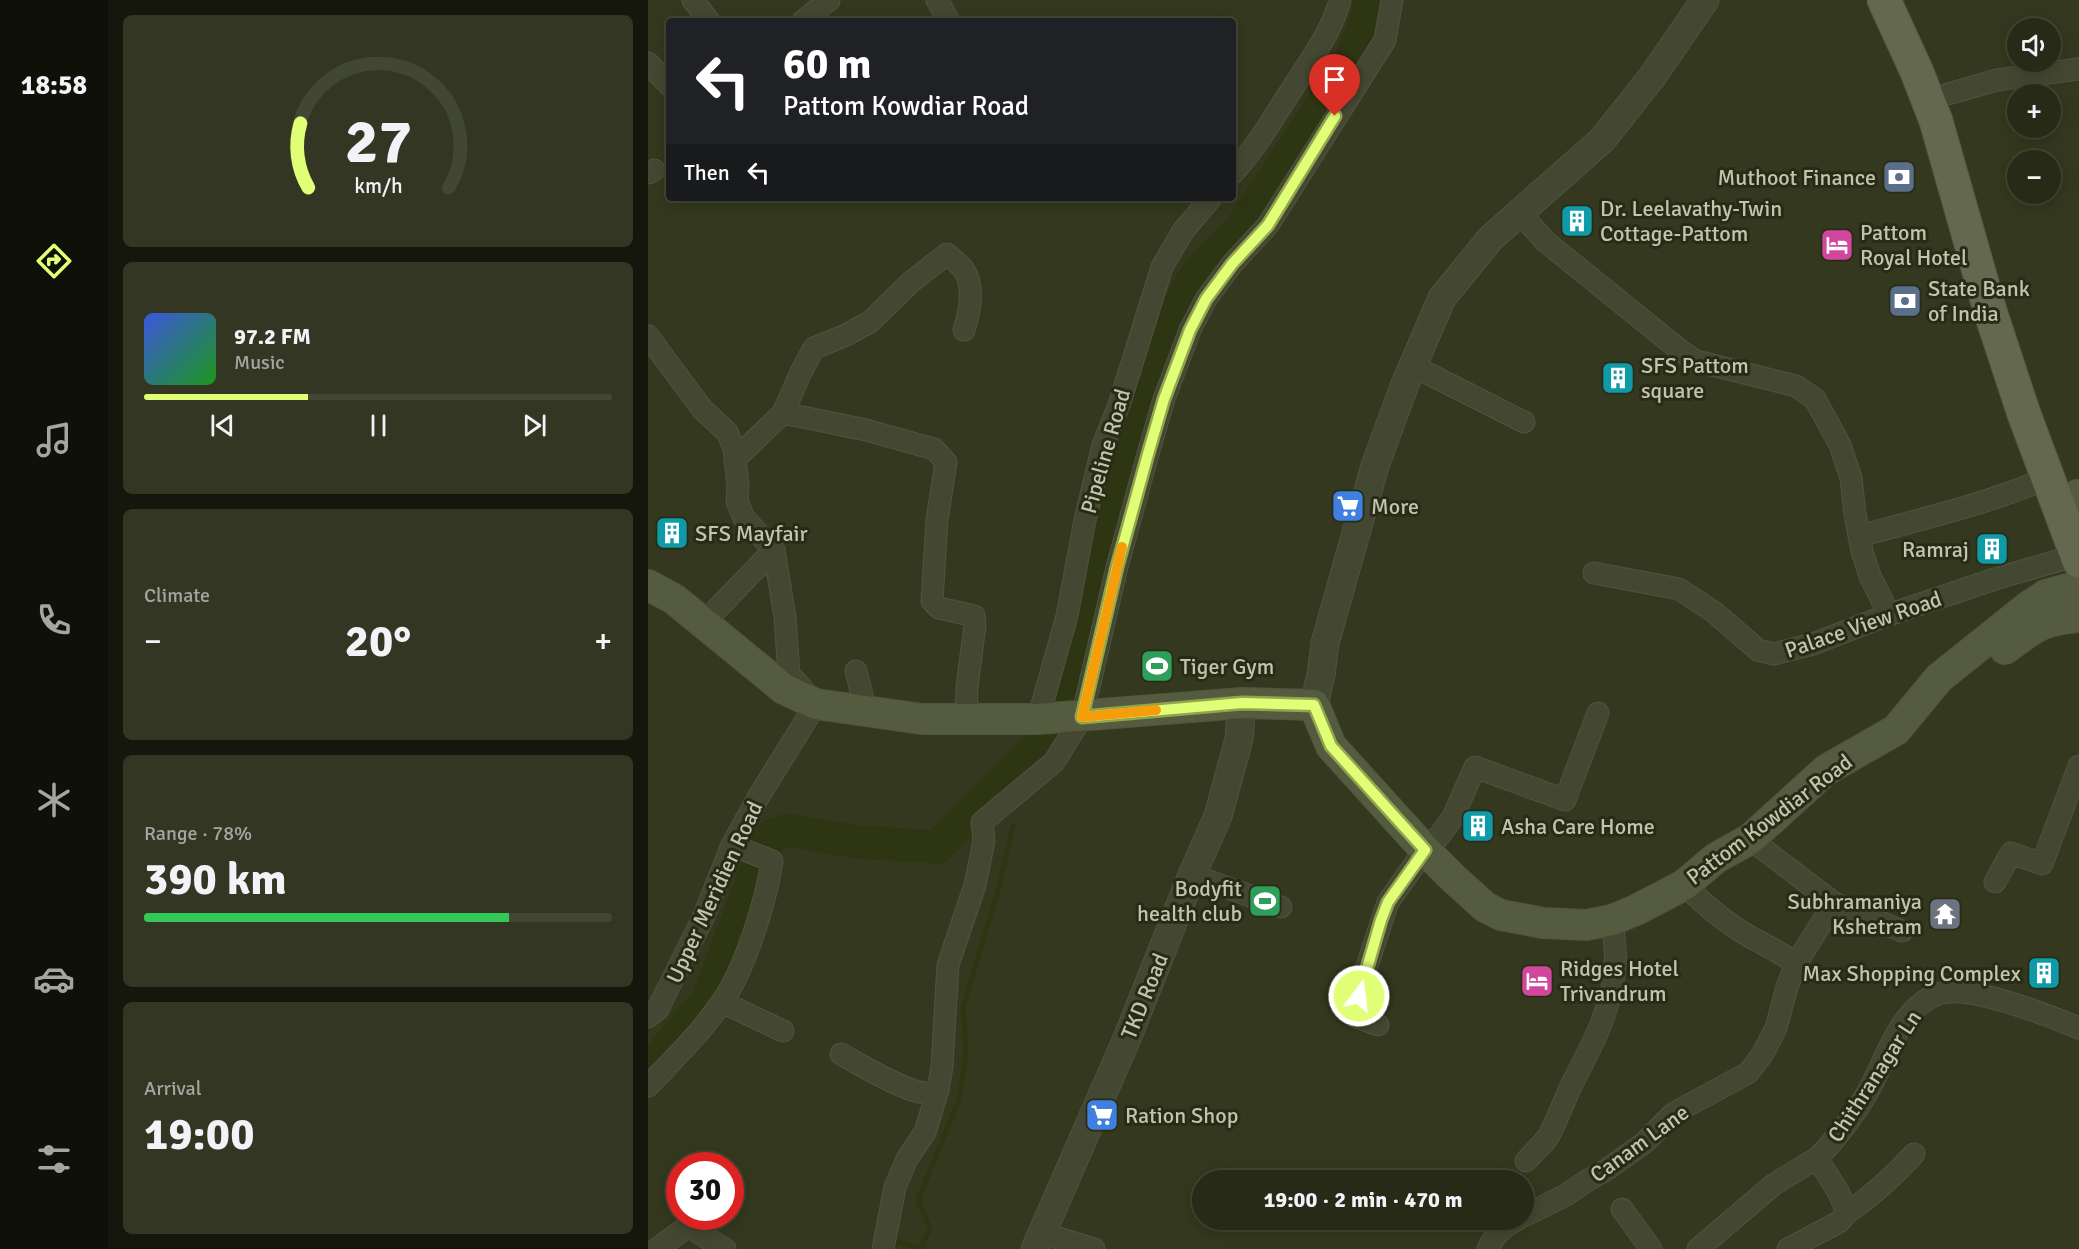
<!DOCTYPE html>
<html lang="en">
<head>
<meta charset="utf-8">
<style>
	:root { --surface:#262a16; --page:#323623; --text:#f1f3f6; --muted:#a4a7a1; --line:#424635; --accent:#e1fe77 }
	body { margin:0; font-family:Signika,sans-serif; background:var(--page); color:var(--text); height:100vh; display:flex; flex-direction:column; font-size:22px; white-space:nowrap }
	* { box-sizing:border-box; margin:0 }
	p { font-size:20px; color:var(--muted) }
	.icon { flex:none; width:33px; height:33px; fill:none; stroke:currentColor; stroke-width:2; stroke-linecap:round; stroke-linejoin:round }
	.map { position:relative; flex:1; overflow:hidden }
	.details { display:flex; flex-direction:column; gap:15px; padding:15px; background:#15170c; width:540px }
	.details>* { flex:none }
	.top-card { position:absolute; left:18px; top:18px; width:570px; height:183px; border-radius:6px; box-shadow:0 3px 15px #0003,0 0 0 2px var(--line); background:#202124; color:#fff; overflow:hidden }
	.buttons { position:absolute; left:1359px; top:18px; display:grid; gap:12px }
	.buttons a { display:grid; place-items:center; width:54px; height:54px; border-radius:50%; background:var(--surface); box-shadow:0 3px 15px #0003,0 0 0 2px var(--line); font-size:30px }
	.speed { position:absolute; left:18px; top:1152px; display:flex; gap:12px; font-size:30px; font-weight:700; text-align:center }
	.speed>* { display:grid; place-content:center; width:78px; height:78px; border-radius:50%; background:var(--surface); box-shadow:0 3px 15px #0003,0 0 0 2px var(--line); line-height:1 }
	.speed .limit { border:9px solid #d22; background:#fff; color:#111 }
	.pin { position:absolute; display:grid; place-items:center; width:51px; height:51px; color:#fff; margin:-62px -26px; border-radius:50% 50% 50% 0; rotate:-45deg; box-shadow:0 0 6px #0007 }
	.pin .icon { rotate:45deg }
	.me { position:absolute; width:66px; margin:-33px; rotate:15deg; stroke-linejoin:round; filter:drop-shadow(0 0 4px #0008) }
	.turn { display:flex; align-items:center; gap:21px; height:126px; padding:0 18px; font-size:27px }
	.turn .icon { width:78px; height:78px; stroke-width:2.5 }
	.turn b { display:block; font-size:42px; line-height:51px }
	.then { display:flex; align-items:center; height:57px; padding:0 18px; background:#0003; gap:12px; font-size:22px }
	.big { font-size:45px; font-weight:700; line-height:1.1 }
	.details .widget { flex:1; display:flex; flex-direction:column; justify-content:center; gap:9px; min-width:0; padding:0 21px; border-radius:9px; background:var(--page) }
	.details .dial { align-items:center; gap:0 }
	.dial svg { height:156px; overflow:visible; fill:none; stroke:var(--line); stroke-width:7; stroke-linecap:round; text-anchor:middle }
	.dial text { fill:var(--text); stroke:none }
	.song { display:flex; align-items:center; gap:18px }
	.cover { width:72px; height:72px; border-radius:9px; background:linear-gradient(135deg,hsl(230 70% 55%),hsl(120 70% 35%)) }
	.played { height:6px; border-radius:3px; background:linear-gradient(90deg,var(--accent) 35%,var(--line) 35%) }
	.keys { display:flex; justify-content:space-around; direction:ltr }
	.heat { display:flex; justify-content:space-between; align-items:center; font-size:33px; direction:ltr }
	.charge { height:9px; border-radius:4px; background:linear-gradient(90deg,#34c759 78%,var(--line) 0) }
	.trip { position:absolute; left:544px; top:1170px; width:342px; height:60px; border-radius:30px; background:var(--surface); box-shadow:0 3px 15px #0003,0 0 0 2px var(--line); font-weight:700; line-height:60px; text-align:center }
	main { display:flex; flex:1; min-height:0 }
	.tabs { display:flex; flex-direction:column; width:108px; justify-content:space-around; align-items:center; background:#0f1109; color:var(--muted) }
	.tabs .icon { width:42px; height:42px }
	.tabs .on { color:var(--accent) }
	.tabs b { font-size:27px; color:var(--text) }
	.map>svg:first-child { display:block }
	.lines { fill:none; stroke-linecap:round; stroke-linejoin:round }
	.stream { stroke:#2e3512; stroke-width:5 }
	.river { stroke:#2e3512; stroke-width:33 }
	.minor-casing { stroke:#50543e; stroke-width:23 }
	.tertiary-casing { stroke:#50543e; stroke-width:29 }
	.secondary-casing { stroke:#50543e; stroke-width:32 }
	.primary-casing { stroke:#50543e; stroke-width:35 }
	.minor { stroke:#444832; stroke-width:21 }
	.tertiary { stroke:#444832; stroke-width:27 }
	.secondary { stroke:#555b3f; stroke-width:30 }
	.primary { stroke:#64684f; stroke-width:33 }
	.route-casing { stroke:#92a54d; stroke-width:15 }
	.route { stroke:#e1fe77; stroke-width:10 }
	.slow { stroke:#f59e0b; stroke-width:10 }
	.labels { text-anchor:middle; stroke-width:6; stroke-linejoin:round; paint-order:stroke }
	.poi-label { font-size:22px; fill:#c0c5ac; stroke:#282c17; text-anchor:start }
	.street-label { font-size:22px; fill:#c0c5ac; stroke:#282c17 }
</style>
</head>
<body>
<main>
<nav class="tabs">
<b>18:58</b>
<svg class="icon on" aria-label="directions" viewBox="0 0 24 24"><path d="M12 3l9 9-9 9-9-9zM9 14v-3h6M13 9l2 2-2 2"/></svg>
<svg class="icon" aria-label="music" viewBox="0 0 24 24"><path d="M9 18V5l10-2v13"/><circle cx="6" cy="18" r="3"/><circle cx="16" cy="16" r="3"/></svg>
<svg class="icon" aria-label="phone" viewBox="0 0 24 24"><path d="M5 4h4l2 5-3 2q2 4 5 5l2-3 5 2v4C11 20 4 13 5 4z"/></svg>
<svg class="icon" aria-label="climate" viewBox="0 0 24 24"><path d="M12 3v18M4 7l16 10M4 17L20 7"/></svg>
<svg class="icon" aria-label="car" viewBox="0 0 24 24"><path d="M5 17H2v-5l4-1 3-4h7l3 4 3 1v5h-3M9 17h6M6 11h13"/><circle cx="7" cy="17" r="2"/><circle cx="17" cy="17" r="2"/></svg>
<svg class="icon" aria-label="filters" viewBox="0 0 24 24"><path d="M4 7h16M4 17h16"/><circle cx="9" cy="7" r="2"/><circle cx="15" cy="17" r="2"/></svg>
</nav>
<section class="details">
<div class="widget dial"><svg viewBox="0 0 100 80">
<path d="M14 69A42 42 0 1 1 86 69"/>
<path d="M14 69A42 42 0 0 1 10 36" stroke="#e1fe77"/>
<text x="50" y="56" font-size="32" font-weight="700">27</text>
<text x="50" y="72" font-size="11">km/h</text>
</svg></div>
<div class="widget">
<div class="song"><i class="cover"></i><div><b>97.2 FM</b><p>Music</p></div></div>
<div class="played"></div>
<div class="keys"><svg class="icon" aria-label="previous" viewBox="0 0 24 24"><path d="M18 5L8 12l10 7zM5 5v14"/></svg><svg class="icon" aria-label="pause" viewBox="0 0 24 24"><path d="M8 5v14M16 5v14"/></svg><svg class="icon" aria-label="next" viewBox="0 0 24 24"><path d="M6 5l10 7-10 7zM19 5v14"/></svg></div>
</div>
<div class="widget"><p>Climate</p>
<div class="heat"><a>−</a><b class="big">20°</b><a>+</a></div>
</div>
<div class="widget"><p>Range · 78%</p><b class="big">390 km</b><div class="charge"></div></div>
<div class="widget"><p>Arrival</p><b class="big">19:00</b></div>
</section>
<div class="map">
<svg width="1431" height="1249" viewBox="0 0 1431 1249">
	<rect width="100%" height="100%" fill="#33381e"/>
	<g class="lines">
		<path class="stream" d="M245,1249L249,1242L272,1248L282,1229L270,1200L312,1097L318,1051L315,1007L350,891L365,826"/>
		<path class="river" d="M118,845L125,835L139,830L209,842L289,847L392,745L436,625L451,556L471,480L515,334L548,275L595,226L703,60L721,12V0
			M0,1066L13,1055L59,1000L110,866"/>
		<defs>
			<path id="minor" d="M45,0L61,21
				M289,0L301,21
				M155,21L181,0
				M0,63L21,85
				M1300,94L1349,80L1431,69
				M0,173L6,170
				M585,173C609,147 626,116 646,86C663,59 684,31 692,0
				M871,212L898,242L1033,351L1048,361L1148,386L1167,399L1192,445L1203,478L1207,514L1214,551L1222,576L1233,598L1240,615
				M0,336L55,410L79,432L86,448L90,487L89,501L96,518L126,550L137,617L141,674L168,704L111,796L84,845L55,918L10,1009L0,1017
				M765,366L876,422
				M135,413L153,372L166,348L196,336L222,322L263,282L299,254C304,259 312,264 316,270C327,288 322,311 316,330
				M87,459L135,413L218,430L286,449L298,462L289,520L284,601L291,608L326,616L327,625L319,687L318,719
				M1211,536C1274,519 1339,504 1400,478
				M946,573L1031,589L1066,612L1110,650L1126,654L1165,644L1240,615L1347,579L1429,555
				M59,625L66,612L126,550
				M208,671L218,711
				M390,719L419,616L437,520L455,445L471,405L514,267L535,231L563,198
				M1102,839L1186,903L1254,931
				M544,875L633,907
				M1347,882L1363,853L1394,864L1431,766
				M1148,964L1186,903
				M74,1002L135,1031
				M730,1025L708,1017L713,984L740,902L777,850L792,835L805,817L827,767L917,800L950,713
				M193,1054C211,1064 262,1095 281,1093C282,1093 289,1090 290,1090L294,1066L300,965L327,885L336,841L334,822L406,762L434,717L469,567L500,454L516,399L542,330L558,299L584,264L620,225L737,40L744,0
				M0,1086C25,1060 52,1034 73,1003C97,970 118,901 124,861L84,845
				M1266,1154C1245,1177 1224,1196 1199,1213L1191,1193L1169,1158C1187,1141 1202,1120 1215,1100C1237,1066 1248,1010 1290,994C1321,983 1401,1016 1431,1028
				M878,1161C885,1153 894,1145 900,1137C910,1119 916,1100 925,1082C944,1046 964,1008 967,966C969,951 965,935 964,920
				M974,1209L1003,1249
				M876,1216L918,1195L940,1180L958,1170L996,1143L1026,1113L1100,1073L1114,1055L1128,1028L1139,987L1148,964C1133,952 1116,945 1099,935C1075,921 1056,904 1036,885
				M394,1233L446,1249
				M9,1249L40,1226L77,1249
				M235,1249L247,1187L259,1159L277,1132L290,1090
				M840,1249C847,1234 855,1227 869,1220
				M1050,1249L1125,1185L1169,1158
				M1140,1249L1191,1222L1199,1213"/>
			<path id="tertiary" d="M666,705L673,675L677,643L727,466L757,384L794,298L843,238L954,140L1004,77L1057,0
				M387,1249L480,1036L544,875L570,816L591,739L594,703"/>
			<path id="secondary" d="M1429,495L1431,497
				M0,585L26,599L136,689L168,704L274,719H390L594,703L666,705L683,746L777,850L804,877L837,907L853,915L869,918L895,923L938,925L964,920L988,910L1036,885L1068,858L1102,839L1178,770L1248,730L1291,678L1381,606L1398,595L1431,586
				M1357,649C1387,627 1393,620 1431,617"/>
			<path id="primary" d="M1236,0L1269,72L1288,121L1343,314L1376,414L1431,561"/>
		</defs>
		<use href="#minor" class="minor-casing"/>
		<use href="#tertiary" class="tertiary-casing"/>
		<use href="#secondary" class="secondary-casing"/>
		<use href="#primary" class="primary-casing"/>
		<use href="#minor" class="minor"/>
		<use href="#tertiary" class="tertiary"/>
		<use href="#secondary" class="secondary"/>
		<use href="#primary" class="primary"/>
	</g>
	<g class="lines">
		<defs>
			<path id="route" d="M687,116L620,225L584,264L558,299L542,330L516,399L500,454L469,567L434,717L594,703L666,705L683,746L777,850L740,902L733,920L711,996"/>
		</defs>
		<use href="#route" class="route-casing"/>
		<use href="#route" class="route"/>
		<path class="slow" d="M474,547L434,717L508,710"/>
	</g>
	<defs>
		<symbol id="bank-square" viewBox="-11 -11 22 22"><rect x="-9" y="-9" width="18" height="18" rx="4" fill="#5c6f8a" stroke="#282c17"/><path d="M-6-4H6V4H-6ZM0-2.3a2.3 2.3 0 1 0 0 4.6a2.3 2.3 0 1 0 0-4.6Z" fill="#fff"/></symbol>
		<symbol id="building-square" viewBox="-11 -11 22 22"><rect x="-9" y="-9" width="18" height="18" rx="4" fill="#0f9aa8" stroke="#282c17"/><path d="M-4-6H4V6H1V3H-1V6H-4ZM-2.5-4.3h1.7v1.8h-1.7ZM.8-4.3h1.7v1.8H.8ZM-2.5-1h1.7V.8h-1.7ZM.8-1h1.7V.8H.8Z" fill="#fff"/></symbol>
		<symbol id="hotel-square" viewBox="-11 -11 22 22"><rect x="-9" y="-9" width="18" height="18" rx="4" fill="#d1479c" stroke="#282c17"/><path d="M-6-4.5h1.5V1H6V5H4.5V3h-9V5H-6ZM-4 0a1.8 1.8 0 1 1 3.6 0ZM.5 0V-2.5h3Q6-2.5 6 0Z" fill="#fff"/></symbol>
		<symbol id="supermarket-square" viewBox="-11 -11 22 22"><rect x="-9" y="-9" width="18" height="18" rx="4" fill="#3f7fe0" stroke="#282c17"/><path d="M-6-5.5h2.5l.6 2H6L4.5 2H-2.5L-4.4-4H-6ZM-1.5 3.2a1.3 1.3 0 1 0 .1 0ZM3 3.2a1.3 1.3 0 1 0 .1 0Z" fill="#fff"/></symbol>
		<symbol id="stadium-square" viewBox="-11 -11 22 22"><rect x="-9" y="-9" width="18" height="18" rx="4" fill="#2e9e5b" stroke="#282c17"/><path d="M0-5a6.5 5 0 1 0 0 10a6.5 5 0 1 0 0-10ZM-3.5-1.8h7v3.6h-7Z" fill="#fff"/></symbol>
		<symbol id="temple-square" viewBox="-11 -11 22 22"><rect x="-9" y="-9" width="18" height="18" rx="4" fill="#6b7280" stroke="#282c17"/><path d="M0-6L5-2H3V0L6.5 2.5H4V6H1.5V3h-3V6H-4V2.5H-6.5L-3 0V-2H-5Z" fill="#fff"/></symbol>
	</defs>
	<g fill-rule="evenodd">
		<use href="#bank-square" x="1232" y="158" width="38" height="38"/>
		<use href="#building-square" x="910" y="202" width="38" height="38"/>
		<use href="#hotel-square" x="1170" y="226" width="38" height="38"/>
		<use href="#bank-square" x="1238" y="282" width="38" height="38"/>
		<use href="#building-square" x="951" y="359" width="38" height="38"/>
		<use href="#supermarket-square" x="681" y="487" width="38" height="38"/>
		<use href="#building-square" x="5" y="514" width="38" height="38"/>
		<use href="#building-square" x="1325" y="530" width="38" height="38"/>
		<use href="#stadium-square" x="490" y="647" width="38" height="38"/>
		<use href="#building-square" x="811" y="807" width="38" height="38"/>
		<use href="#stadium-square" x="598" y="882" width="38" height="38"/>
		<use href="#temple-square" x="1278" y="895" width="38" height="38"/>
		<use href="#building-square" x="1377" y="954" width="38" height="38"/>
		<use href="#hotel-square" x="870" y="962" width="38" height="38"/>
		<use href="#supermarket-square" x="435" y="1096" width="38" height="38"/>
	</g>
	<g class="labels">
		<g class="poi-label">
			<text x="1228" y="185" text-anchor="end">Muthoot Finance</text>
			<text x="952" y="216">Dr. Leelavathy-Twin<tspan x="952" dy="25">Cottage-Pattom</tspan></text>
			<text x="1212" y="240">Pattom<tspan x="1212" dy="25">Royal Hotel</tspan></text>
			<text x="1280" y="296">State Bank<tspan x="1280" dy="25">of India</tspan></text>
			<text x="993" y="373">SFS Pattom<tspan x="993" dy="25">square</tspan></text>
			<text x="723" y="514">More</text>
			<text x="47" y="541">SFS Mayfair</text>
			<text x="1321" y="557" text-anchor="end">Ramraj</text>
			<text x="532" y="674">Tiger Gym</text>
			<text x="853" y="834">Asha Care Home</text>
			<text x="594" y="896" text-anchor="end">Bodyfit<tspan x="594" dy="25">health club</tspan></text>
			<text x="1274" y="909" text-anchor="end">Subhramaniya<tspan x="1274" dy="25">Kshetram</tspan></text>
			<text x="912" y="976">Ridges Hotel<tspan x="912" dy="25">Trivandrum</tspan></text>
			<text x="1373" y="981" text-anchor="end">Max Shopping Complex</text>
			<text x="477" y="1123">Ration Shop</text>
		</g>
		<g class="street-label">
			<text transform="translate(457 451) rotate(-74)" y="8">Pipeline Road</text>
			<text transform="translate(1215 624) rotate(-19)" y="8">Palace View Road</text>
			<text transform="translate(1121 819) rotate(-37)" y="8">Pattom Kowdiar Road</text>
			<text transform="translate(66 892) rotate(-65)" y="8">Upper Meridien Road</text>
			<text transform="translate(496 996) rotate(-68)" y="8">TKD Road</text>
			<text transform="translate(1226 1076) rotate(-57)" y="8">Chithranagar Ln</text>
			<text transform="translate(991 1143) rotate(-36)" y="8">Canam Lane</text>
		</g>
	</g>
</svg>
<div class="buttons">
<a><svg class="icon" aria-label="sound" viewBox="0 0 24 24"><path d="M4 9h4l5-4v14l-5-4H4zM17 9q2 3 0 6"/></svg></a>
<a>+</a>
<a>−</a>
</div>
<div class="speed"><div class="limit">30</div></div>
<div class="pin" style="left:687px;top:116px;background:#d93025"><svg class="icon" aria-label="arrive" viewBox="0 0 24 24"><path d="M6 21V4h12l-3 4 3 4H6"/></svg></div>
<svg class="me" style="left:711px;top:996px" viewBox="-20 -20 40 40"><circle r="17" fill="#e1fe77" stroke="#fff" stroke-width="3"/><path d="M0-11L8 9 0 5-8 9z" fill="#fff"/></svg>
<div class="trip">19:00 · 2 min · 470 m</div>
<div class="top-card">
<div class="turn"><svg class="icon" aria-label="left" viewBox="0 0 24 24"><path d="M17 20v-9H6M10 6l-5 5 5 5"/></svg><div><b>60 m</b>Pattom Kowdiar Road</div></div>
<div class="then">Then<svg class="icon" aria-label="left" viewBox="0 0 24 24"><path d="M17 20v-9H6M10 6l-5 5 5 5"/></svg></div>
</div>
</div>
</main>
</body>
</html>
